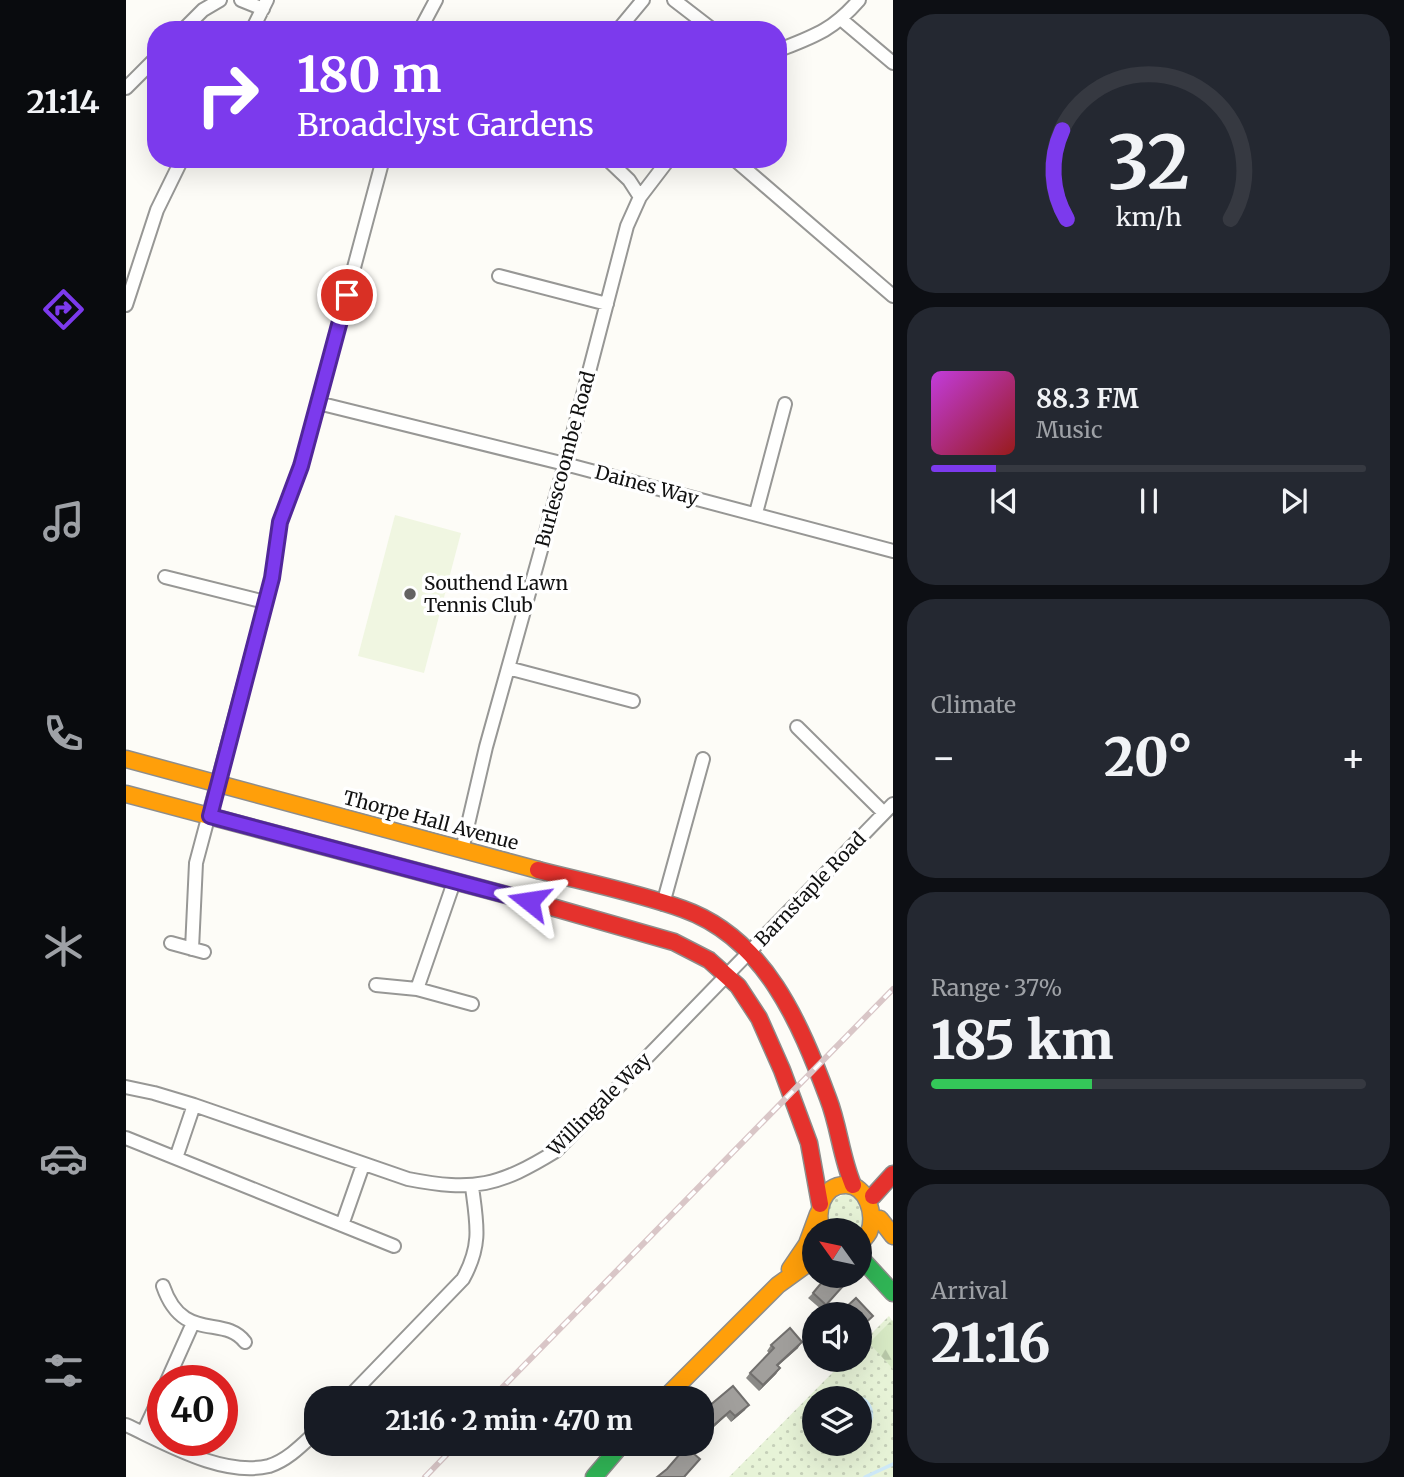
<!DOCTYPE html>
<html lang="en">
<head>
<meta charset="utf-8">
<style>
	:root { --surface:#171b24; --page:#242831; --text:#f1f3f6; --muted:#9ea1a6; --line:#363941; --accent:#7c3aed }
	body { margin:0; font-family:Merriweather,serif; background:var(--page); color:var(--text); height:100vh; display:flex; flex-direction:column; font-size:26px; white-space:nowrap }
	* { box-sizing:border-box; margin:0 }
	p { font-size:23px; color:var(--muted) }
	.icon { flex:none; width:38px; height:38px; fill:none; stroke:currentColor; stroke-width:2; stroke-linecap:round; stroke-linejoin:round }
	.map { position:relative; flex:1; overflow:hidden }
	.panel { display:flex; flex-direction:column; gap:14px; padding:14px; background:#0d0f14; width:511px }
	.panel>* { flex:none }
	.top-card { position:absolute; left:21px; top:21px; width:640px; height:147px; border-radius:28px; box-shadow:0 7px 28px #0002; background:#7c3aed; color:#fff; overflow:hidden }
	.needle { width:46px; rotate:303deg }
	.buttons { position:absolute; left:676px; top:1218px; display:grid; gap:14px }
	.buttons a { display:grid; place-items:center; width:70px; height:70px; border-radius:50%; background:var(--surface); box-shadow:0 7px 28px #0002; font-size:35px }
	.speed { position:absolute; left:21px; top:1365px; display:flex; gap:14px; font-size:35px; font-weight:700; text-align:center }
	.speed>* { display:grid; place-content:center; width:91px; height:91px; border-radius:50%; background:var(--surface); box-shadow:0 7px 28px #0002; line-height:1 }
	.speed .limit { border:10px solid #d22; background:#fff; color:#111 }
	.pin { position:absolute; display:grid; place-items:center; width:60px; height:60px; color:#fff; margin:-30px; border:4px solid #fff; border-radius:50%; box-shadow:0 2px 7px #0007 }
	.me { position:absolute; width:77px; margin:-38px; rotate:285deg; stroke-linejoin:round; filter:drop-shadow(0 0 5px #0008) }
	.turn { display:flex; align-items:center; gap:24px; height:147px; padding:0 35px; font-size:32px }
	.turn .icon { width:91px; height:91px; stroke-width:2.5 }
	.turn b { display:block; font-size:49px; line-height:60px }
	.big { font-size:52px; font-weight:800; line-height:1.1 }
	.panel .widget { flex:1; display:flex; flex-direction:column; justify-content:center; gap:10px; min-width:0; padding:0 24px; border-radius:28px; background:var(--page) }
	.panel .dial { align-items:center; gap:0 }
	.dial svg { height:182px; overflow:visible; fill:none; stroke:var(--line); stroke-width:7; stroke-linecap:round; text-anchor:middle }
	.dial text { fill:var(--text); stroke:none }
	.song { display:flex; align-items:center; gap:21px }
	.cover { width:84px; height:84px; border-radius:10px; background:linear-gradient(135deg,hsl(290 70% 55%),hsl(0 70% 35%)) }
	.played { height:7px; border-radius:4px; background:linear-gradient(90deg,var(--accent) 15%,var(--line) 15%) }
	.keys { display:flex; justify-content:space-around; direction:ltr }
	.heat { display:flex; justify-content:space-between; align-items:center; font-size:38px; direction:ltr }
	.charge { height:10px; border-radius:5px; background:linear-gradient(90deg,#34c759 37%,var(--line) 0) }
	.trip { position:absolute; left:178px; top:1386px; width:410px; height:70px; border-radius:28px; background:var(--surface); box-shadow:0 7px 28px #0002; font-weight:800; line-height:70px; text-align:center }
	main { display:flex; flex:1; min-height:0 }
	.dock { display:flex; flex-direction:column; width:126px; justify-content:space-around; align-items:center; background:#090b0e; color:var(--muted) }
	.dock .icon { width:49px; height:49px }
	.dock .selected { color:var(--accent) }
	.dock b { font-size:32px; color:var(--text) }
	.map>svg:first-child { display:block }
	.grass { fill:url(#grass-dots); fill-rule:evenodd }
	.forest { fill:url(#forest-firs) }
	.pitch { fill:#f0f6e1 }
	.water { fill:url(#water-waves) }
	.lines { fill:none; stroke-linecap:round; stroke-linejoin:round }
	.stream { stroke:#cde8f7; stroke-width:3.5 }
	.street-casing { stroke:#979795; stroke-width:16 }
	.fast-casing { stroke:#8e8d8b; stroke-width:19 }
	.slow-casing { stroke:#8e8d8b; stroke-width:19 }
	.jam-casing { stroke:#8e8d8b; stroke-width:19 }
	.street { stroke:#fffffe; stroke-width:12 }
	.fast { stroke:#30b455; stroke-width:16 }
	.slow { stroke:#ff9f0a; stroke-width:16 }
	.jam { stroke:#e5322d; stroke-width:16 }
	.rail-casing { stroke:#d9c6c7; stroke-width:6 }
	.rail { stroke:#fff; stroke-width:3.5; stroke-dasharray:10; stroke-linecap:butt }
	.wall { fill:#8a8986 }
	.shaded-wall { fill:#716f6d }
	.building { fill:#a19f9c; stroke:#716f6d; stroke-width:2 }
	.route-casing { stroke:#51269a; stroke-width:18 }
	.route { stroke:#7c3aed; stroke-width:12 }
	.poi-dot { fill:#646362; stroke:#fff; stroke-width:2.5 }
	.labels { text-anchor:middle; stroke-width:7; stroke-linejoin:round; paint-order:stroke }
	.street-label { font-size:19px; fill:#111; stroke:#fff }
	.poi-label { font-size:19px; fill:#111; stroke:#fff; text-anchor:start }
</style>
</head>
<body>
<main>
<nav class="dock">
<b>21:14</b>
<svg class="icon selected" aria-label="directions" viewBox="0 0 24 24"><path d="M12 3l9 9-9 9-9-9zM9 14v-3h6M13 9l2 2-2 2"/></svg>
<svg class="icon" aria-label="music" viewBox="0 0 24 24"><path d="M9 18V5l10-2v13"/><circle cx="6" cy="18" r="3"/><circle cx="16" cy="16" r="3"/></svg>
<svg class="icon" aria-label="phone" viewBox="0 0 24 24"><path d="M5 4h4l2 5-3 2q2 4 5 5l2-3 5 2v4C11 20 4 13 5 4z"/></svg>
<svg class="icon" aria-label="climate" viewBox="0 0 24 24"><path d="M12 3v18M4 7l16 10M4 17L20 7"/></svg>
<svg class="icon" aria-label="car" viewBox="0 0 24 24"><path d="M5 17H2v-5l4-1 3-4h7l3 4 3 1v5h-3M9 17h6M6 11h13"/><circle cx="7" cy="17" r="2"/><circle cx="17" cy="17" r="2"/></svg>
<svg class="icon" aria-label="filters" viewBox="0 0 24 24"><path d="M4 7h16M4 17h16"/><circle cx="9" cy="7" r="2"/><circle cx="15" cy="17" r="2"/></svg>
</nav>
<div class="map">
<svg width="767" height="1477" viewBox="0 0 767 1477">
	<defs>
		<pattern id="grass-dots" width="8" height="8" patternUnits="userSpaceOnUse" patternTransform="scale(1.75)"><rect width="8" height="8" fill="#e7f3d7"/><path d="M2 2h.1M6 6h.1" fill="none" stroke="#c5cfb8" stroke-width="1.8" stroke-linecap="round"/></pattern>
		<pattern id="forest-firs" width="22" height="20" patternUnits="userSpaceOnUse" patternTransform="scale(1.75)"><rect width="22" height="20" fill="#d8eac5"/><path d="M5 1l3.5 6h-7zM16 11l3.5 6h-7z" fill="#b8c8a8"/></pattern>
		<pattern id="water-waves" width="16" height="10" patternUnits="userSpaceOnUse" patternTransform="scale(1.75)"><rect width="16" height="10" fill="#cde8f7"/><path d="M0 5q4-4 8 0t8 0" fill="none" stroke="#afc6d3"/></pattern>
	</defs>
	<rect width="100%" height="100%" fill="#fdfcf7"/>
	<path class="grass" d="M719,1194H726L741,1204L733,1235V1230H704L702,1228L700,1209L708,1199Z
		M763,1316L767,1322V1477H603L719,1360H733V1346ZM688,1398H733V1444H688Z"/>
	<path class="forest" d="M766,1320L767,1321V1369L743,1343Z"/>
	<path class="pitch" d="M269,515L335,533L298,673L232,656Z"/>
	<path class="water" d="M732,1396C745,1397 751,1413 745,1424H739L733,1420V1398H730Z"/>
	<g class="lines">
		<path class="stream" d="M739,1477L767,1464"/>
		<defs>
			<path id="street" d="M115,0L137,9
				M548,0L587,30
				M716,20L767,63
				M57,30L77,10L94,0
				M126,30L141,0
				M294,30L310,0
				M492,30L517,0
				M653,50C689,36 707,30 733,0
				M0,88L30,58
				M481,159L503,180L514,197
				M608,159L767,296
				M373,276L481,304
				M0,305L31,210L56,159
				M192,403L439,464L767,551
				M630,513L659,404
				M39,577L139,602
				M382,668L507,701
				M671,727L758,813
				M336,850L360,747L439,464L501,226L514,197L543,159
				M537,904L577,759
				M45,943L78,952
				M66,949L70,863L146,578L154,521L175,466L257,159
				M250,985L291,989L328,882
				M291,989L346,1004
				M0,1087L28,1093L68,1105L282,1179C348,1192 373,1186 430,1151L767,804
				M0,1138L268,1246
				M50,1158L68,1105
				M216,1225L237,1165
				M37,1286C57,1344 98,1314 119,1342
				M41,1381L67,1323
				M222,1398L337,1279C356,1245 351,1224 346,1187
				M0,1425C41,1444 97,1477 143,1466C162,1460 177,1444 191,1431
				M17,1433L37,1390"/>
			<path id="fast" d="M733,1256L767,1293
				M468,1477L496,1444"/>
			<path id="slow" d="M0,759L412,870
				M0,794L422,906
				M754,1219L767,1236
				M696,1230C689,1213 696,1184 720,1185C741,1185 750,1215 743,1232C741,1236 736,1241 733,1245
				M664,1269L681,1244L692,1214
				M539,1398L652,1285L688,1259"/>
			<path id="jam" d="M412,870C459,882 512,893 557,909C639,938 674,1023 702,1098C713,1126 715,1157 727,1185
				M422,906L548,942L583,960L612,986L633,1018L656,1070L683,1143L694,1204
				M747,1196L767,1174"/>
		</defs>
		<use href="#street" class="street-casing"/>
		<use href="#fast" class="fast-casing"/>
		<use href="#slow" class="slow-casing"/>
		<use href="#jam" class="jam-casing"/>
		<use href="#street" class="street"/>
		<use href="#fast" class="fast"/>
		<use href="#slow" class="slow"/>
		<use href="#jam" class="jam"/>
		<defs>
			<path id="rail" d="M366,1398L767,989
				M299,1477L331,1444"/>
		</defs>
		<use href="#rail" class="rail-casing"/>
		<use href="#rail" class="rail"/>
	</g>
	<path class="wall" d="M717,1286L696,1310L682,1298L687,1293Z
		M645,1345L672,1348L652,1366L654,1368L650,1374L633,1391L620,1378L624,1373L643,1353L641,1351Z
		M619,1410L605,1422L600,1416L582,1432L576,1442V1412Z
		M549,1444H574L566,1452L569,1464L559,1477H531L541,1469L556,1451Z"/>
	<path class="shaded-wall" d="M676,1342L672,1348L647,1370L651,1365Z
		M654,1368L650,1374L633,1391L637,1385Z
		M623,1405L619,1410L605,1422L609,1416Z
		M604,1411L600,1416L577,1437L581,1431Z"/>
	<path class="building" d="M701,1276H705L717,1286L700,1305L687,1293Z
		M730,1298L747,1316L733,1329V1314H720L716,1311Z
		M664,1328L676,1342L651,1365L654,1368L637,1385L624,1373L648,1348L645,1345Z
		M607,1386L623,1405L609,1416L604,1411L581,1431L583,1433L576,1440V1412Z
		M558,1444H572L566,1451Z
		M560,1447L574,1459L558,1477H531L541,1469Z"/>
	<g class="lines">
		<defs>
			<path id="route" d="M221,295L175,466L154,522L146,578L84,816L403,901"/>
		</defs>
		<use href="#route" class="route-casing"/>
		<use href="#route" class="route"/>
	</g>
	<circle class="poi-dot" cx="284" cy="594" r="7"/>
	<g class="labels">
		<g class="street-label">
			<text transform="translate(439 459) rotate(-75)" y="7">Burlescoombe Road</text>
			<text transform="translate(521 485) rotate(15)" y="7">Daines Way</text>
			<text transform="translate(305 820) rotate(15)" y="7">Thorpe Hall Avenue</text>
			<text transform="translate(684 889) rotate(-46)" y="7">Barnstaple Road</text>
			<text transform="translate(473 1104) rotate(-45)" y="7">Willingale Way</text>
		</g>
		<g class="poi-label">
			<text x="298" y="590">Southend Lawn<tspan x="298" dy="22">Tennis Club</tspan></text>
		</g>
	</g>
</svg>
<div class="buttons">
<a><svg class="needle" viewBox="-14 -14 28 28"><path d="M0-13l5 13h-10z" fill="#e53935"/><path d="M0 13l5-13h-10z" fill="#9ea1a6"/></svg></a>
<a><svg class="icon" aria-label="sound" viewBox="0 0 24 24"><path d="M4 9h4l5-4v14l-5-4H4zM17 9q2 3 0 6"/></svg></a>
<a><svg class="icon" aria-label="layers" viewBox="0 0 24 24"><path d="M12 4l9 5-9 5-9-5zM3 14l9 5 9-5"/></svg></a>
</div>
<div class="speed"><div class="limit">40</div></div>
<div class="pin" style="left:221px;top:295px;background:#d93025"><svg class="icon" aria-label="arrive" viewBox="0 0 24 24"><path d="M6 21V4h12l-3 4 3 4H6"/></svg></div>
<svg class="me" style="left:403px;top:901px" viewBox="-20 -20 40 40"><path d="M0-17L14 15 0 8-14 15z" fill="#7c3aed" stroke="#fff" stroke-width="4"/></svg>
<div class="trip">21:16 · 2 min · 470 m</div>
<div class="top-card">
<div class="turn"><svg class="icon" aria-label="right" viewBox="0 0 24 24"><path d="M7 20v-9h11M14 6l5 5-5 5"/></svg><div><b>180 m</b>Broadclyst Gardens</div></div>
</div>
</div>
<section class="panel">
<div class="widget dial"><svg viewBox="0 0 100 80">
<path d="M14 69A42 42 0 1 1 86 69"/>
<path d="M14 69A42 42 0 0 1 12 30" stroke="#7c3aed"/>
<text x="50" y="56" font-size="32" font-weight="700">32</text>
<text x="50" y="72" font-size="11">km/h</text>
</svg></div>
<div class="widget">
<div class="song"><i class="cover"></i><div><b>88.3 FM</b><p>Music</p></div></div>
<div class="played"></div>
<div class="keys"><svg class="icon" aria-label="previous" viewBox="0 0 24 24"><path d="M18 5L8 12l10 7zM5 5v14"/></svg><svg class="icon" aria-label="pause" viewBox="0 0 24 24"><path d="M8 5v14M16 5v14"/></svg><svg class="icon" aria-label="next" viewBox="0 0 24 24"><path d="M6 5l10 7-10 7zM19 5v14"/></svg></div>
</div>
<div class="widget"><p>Climate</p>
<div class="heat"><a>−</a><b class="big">20°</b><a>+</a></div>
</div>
<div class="widget"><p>Range · 37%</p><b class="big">185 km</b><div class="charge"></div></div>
<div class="widget"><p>Arrival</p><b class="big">21:16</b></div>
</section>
</main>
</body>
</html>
